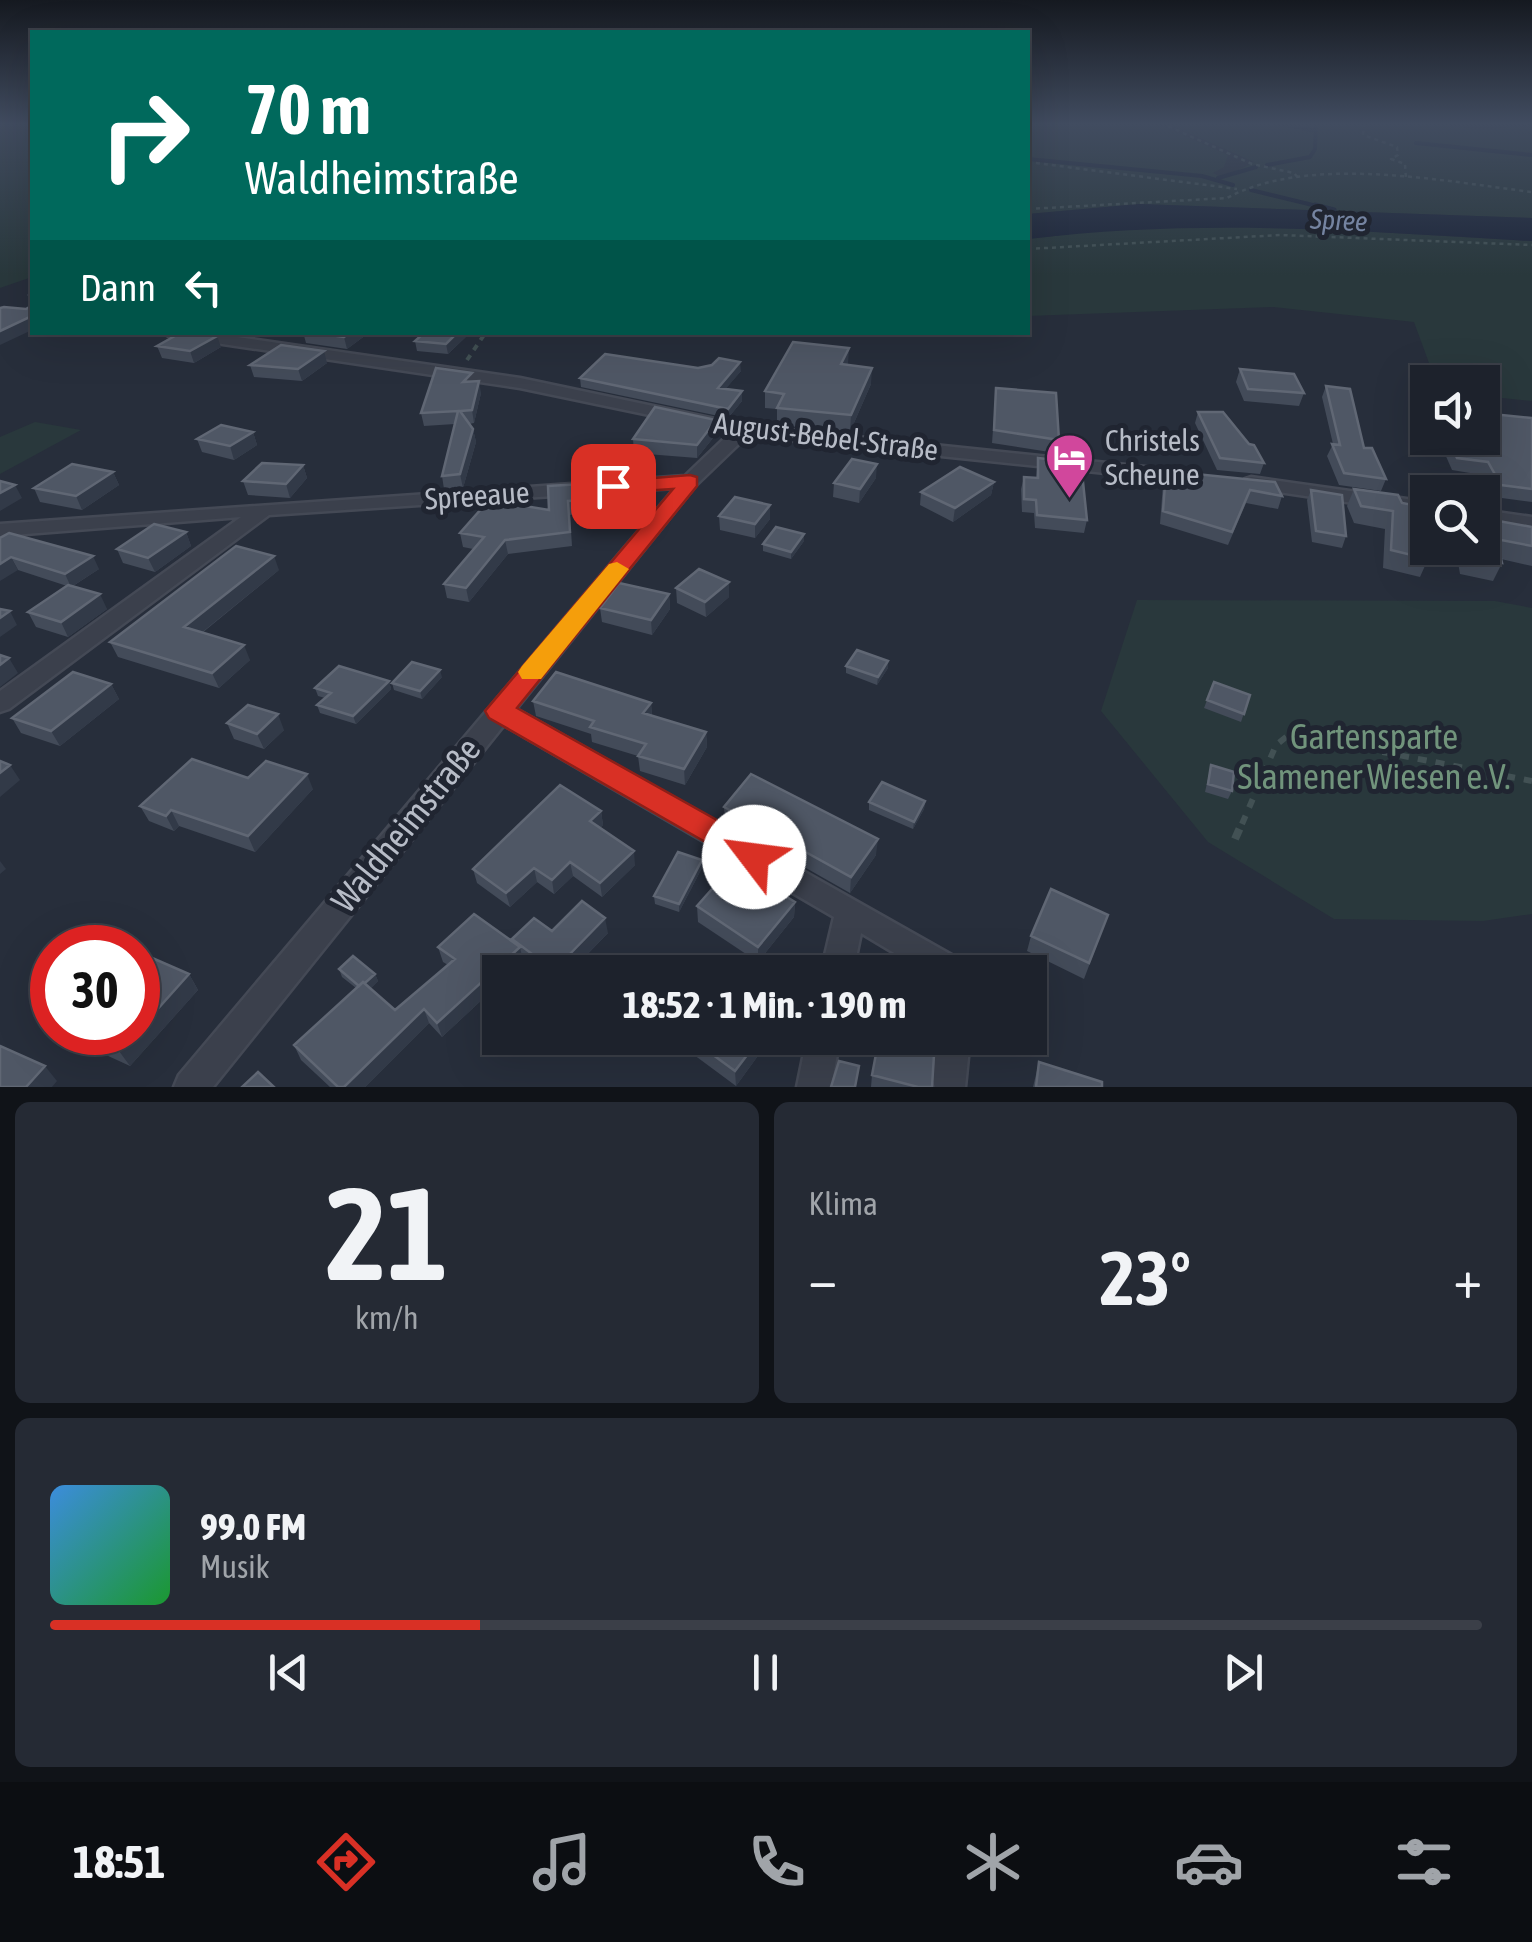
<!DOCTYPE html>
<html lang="de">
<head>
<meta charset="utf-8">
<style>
	:root { --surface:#1d222c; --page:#252a34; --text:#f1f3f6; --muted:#a0a4a9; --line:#3b3f48; --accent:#d93025 }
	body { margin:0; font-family:"Asap Condensed",sans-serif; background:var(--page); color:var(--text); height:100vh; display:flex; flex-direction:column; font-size:38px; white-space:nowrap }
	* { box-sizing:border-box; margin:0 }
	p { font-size:32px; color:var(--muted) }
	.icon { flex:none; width:55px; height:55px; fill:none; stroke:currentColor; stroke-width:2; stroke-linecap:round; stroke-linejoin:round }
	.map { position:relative; height:1087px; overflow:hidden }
	.panel { display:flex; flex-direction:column; gap:15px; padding:15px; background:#101318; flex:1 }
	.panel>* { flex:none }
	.banner { position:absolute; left:30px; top:30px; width:1000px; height:305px; border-radius:0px; box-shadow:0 10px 40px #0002,0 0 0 2px var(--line); background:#00695c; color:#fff; overflow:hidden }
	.tools { position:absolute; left:1410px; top:365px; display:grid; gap:20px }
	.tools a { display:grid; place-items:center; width:90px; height:90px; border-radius:0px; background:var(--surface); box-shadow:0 10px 40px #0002,0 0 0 2px var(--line); font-size:50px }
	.speed { position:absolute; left:30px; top:925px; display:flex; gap:20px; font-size:50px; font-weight:700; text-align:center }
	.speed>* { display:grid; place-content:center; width:130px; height:130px; border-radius:50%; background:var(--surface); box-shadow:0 10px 40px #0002,0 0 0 2px var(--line); line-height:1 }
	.speed .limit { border:15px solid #d22; background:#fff; color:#111 }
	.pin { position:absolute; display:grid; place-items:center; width:85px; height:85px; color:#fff; margin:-42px; border-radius:20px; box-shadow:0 5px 15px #0006 }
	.me { position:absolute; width:110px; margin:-55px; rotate:300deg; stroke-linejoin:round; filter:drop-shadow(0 0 8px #0008) }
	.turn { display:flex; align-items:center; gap:35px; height:210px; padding:0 50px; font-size:45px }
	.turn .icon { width:130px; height:130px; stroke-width:2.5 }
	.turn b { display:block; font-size:70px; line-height:85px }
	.then { display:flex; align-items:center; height:95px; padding:0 50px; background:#0003; gap:20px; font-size:38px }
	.big { font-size:75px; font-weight:700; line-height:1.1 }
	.panel .widget { flex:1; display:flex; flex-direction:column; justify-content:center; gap:15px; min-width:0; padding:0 35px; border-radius:15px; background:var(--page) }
	.panel .dial { align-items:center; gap:0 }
	.dial b { font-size:130px; line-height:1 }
	.song { display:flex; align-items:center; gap:30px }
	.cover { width:120px; height:120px; border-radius:15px; background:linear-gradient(135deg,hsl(210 70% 55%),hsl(130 70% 35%)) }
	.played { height:10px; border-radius:5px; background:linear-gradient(90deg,var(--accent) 30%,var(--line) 30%) }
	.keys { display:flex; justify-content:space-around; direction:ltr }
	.heat { display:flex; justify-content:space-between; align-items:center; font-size:55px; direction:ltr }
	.panel .tiles { flex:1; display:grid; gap:15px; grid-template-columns:1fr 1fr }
	.widget:last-child { grid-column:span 2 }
	.trip { position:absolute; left:482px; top:955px; width:565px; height:100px; border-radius:0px; background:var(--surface); box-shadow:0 10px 40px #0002,0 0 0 2px var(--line); font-weight:700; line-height:100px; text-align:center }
	.dock { display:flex; height:160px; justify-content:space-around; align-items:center; background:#0c0e12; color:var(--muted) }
	.dock .icon { width:70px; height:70px }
	.dock .on { color:var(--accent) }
	.dock b { font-size:45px; color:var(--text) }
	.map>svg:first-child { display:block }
	.green { fill:#29383c }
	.water { fill:#1c2538 }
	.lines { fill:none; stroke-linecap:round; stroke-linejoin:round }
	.stream-far1 { stroke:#1c2538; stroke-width:4 }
	.stream { stroke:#1c2538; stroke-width:5 }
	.street-casing { stroke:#444955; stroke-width:5 }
	.path-far3 { stroke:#425154; stroke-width:2.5; stroke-dasharray:4 4; stroke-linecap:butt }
	.path-far2 { stroke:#425154; stroke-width:4; stroke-dasharray:6 6; stroke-linecap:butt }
	.path-far1 { stroke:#425154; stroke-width:6; stroke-dasharray:9 9; stroke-linecap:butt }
	.path { stroke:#425154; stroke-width:8; stroke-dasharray:11 11; stroke-linecap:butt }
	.street { fill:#3b404c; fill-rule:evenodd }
	.wall { fill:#434b59 }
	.shaded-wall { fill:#323a48 }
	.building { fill:#4f5765; stroke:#606774; stroke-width:2.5 }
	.route { fill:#d93025; stroke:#8d1f18; stroke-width:2.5 }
	.slow { fill:#f59e0b }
	.labels { text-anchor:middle; stroke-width:10; stroke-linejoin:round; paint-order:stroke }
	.far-water-label { font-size:28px; font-style:italic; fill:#7584a1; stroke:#202531 }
	.street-label { font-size:30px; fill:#b7bcc7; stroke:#202531 }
	.poi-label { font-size:30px; fill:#b7bcc7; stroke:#202531; text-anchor:start }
	.near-park-label { font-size:35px; fill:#71947c; stroke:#202531 }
	.near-street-label { font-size:35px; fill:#b7bcc7; stroke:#202531 }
</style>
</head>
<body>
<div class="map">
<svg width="1532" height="1087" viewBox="0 0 1532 1087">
	<rect width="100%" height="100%" fill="#272e3b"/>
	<path class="green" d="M0,123H32V277L0,288Z
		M1028,123H1156L1228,155L1224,167L1213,173L1223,178L1254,162L1166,123H1435L1481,130L1532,125V218L1139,204L1028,214Z
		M1257,225L1532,241V401L1483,396L1482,382H1436L1414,322L1273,307L1028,316V239L1128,227Z
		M35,422L81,430L0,474V437Z
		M1137,600L1495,601L1532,608V914L1483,921L1334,919L1208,842L1101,711Z"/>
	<path class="water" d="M1139,204L1532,218V241C1359,231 1201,218 1028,239V214Z"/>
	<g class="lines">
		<path class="stream-far1" d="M1277,123L1316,131
			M1416,143L1532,155
			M1028,159L1202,176L1233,185
			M1267,165L1310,157L1315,149L1316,123
			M1218,178L1256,167
			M1251,190L1325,208"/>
		<path class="stream" d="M1315,205L1334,210"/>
		<defs>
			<path id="street" d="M162,332H202L520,378L743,425L1193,472L1202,477L1193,482L747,436L696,485L516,709L964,962L969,972H926L861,933L853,972H821L834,917L504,725L213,1087H174L179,1075L675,488L269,515L9,709L0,712V691L241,517L0,536V524L685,476L731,432L520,388L169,336Z
				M1251,477L1428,502V514L1245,487L1242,483L1245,479Z
				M1482,510L1532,517V529L1482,522Z
				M807,1038H840L831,1087H797Z
				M937,1038H970L965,1087H935L933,1081Z"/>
		</defs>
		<use href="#street" class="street-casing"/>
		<path class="path-far3" d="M1161,123L1252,164L1294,173L1299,179
			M1364,123L1363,135L1397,147L1398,155L1391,159L1405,164L1406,179
			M1028,162L1237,189
			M1028,209L1227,198C1309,154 1442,181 1532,192
			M1028,249L1280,235L1532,245"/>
		<path class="path-far2" d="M467,360L486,332"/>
		<path class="path-far1" d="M1242,824L1276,745L1290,734L1532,781"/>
		<path class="path" d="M1235,839L1243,821"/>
		<use href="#street" class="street"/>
	</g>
	<path class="wall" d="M303,332H370L347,349L306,343Z
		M425,332H471L448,354L417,351L415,341Z
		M157,346L221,347L194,363L162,358Z
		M327,363L302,381L254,377L250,365Z
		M847,365L871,384L850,432L777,425V409L765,408V391Z
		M698,368L741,371L725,389L742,401L728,418L581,387L580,378Z
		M1240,369L1304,393L1299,406L1244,401L1236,382Z
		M474,381L481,393L474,423L469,424L473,429L476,442L463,488L444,489L442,476L455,424L424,426L421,413Z
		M1326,386L1364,448L1386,479L1381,491L1339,485L1327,456L1333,444L1322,397Z
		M996,388L1059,440L1056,453L992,443Z
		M1198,412L1264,463L1260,474L1217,470L1195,423Z
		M1532,418V502L1494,497L1482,475L1452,470L1438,438H1482Z
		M716,420L717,433L697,458L634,453L633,439Z
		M253,432L257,445L234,460L202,452L197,439Z
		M1038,458L1087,520L1084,533L1035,528L1034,513L1022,512L1021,489L1024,477L1036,478Z
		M303,465L307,478L290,498L248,495L243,481Z
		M1166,471L1282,496L1278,509L1246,503L1228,545L1160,524L1163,484Z
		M113,472L119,485L82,510L40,502L34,488Z
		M876,478L859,503L833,497L834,483Z
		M994,482L991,495L953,522L920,505L921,492Z
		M583,484L586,513L570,515L572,546L508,554L469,602L447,598L444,584L473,549L463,547L460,533L549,510Z
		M1354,489L1398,495L1428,559L1420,577L1383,568L1385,529L1354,523L1347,506Z
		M1311,490L1346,536L1342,548L1312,542L1307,500Z
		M719,516L770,519L755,538L720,530Z
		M1482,518L1532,527V566L1501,559L1502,563L1493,581L1460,574L1456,551L1435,548H1482Z
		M186,532L191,546L155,572L123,563L117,549Z
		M0,538L99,569L73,586L107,609L68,637L36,627L28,612L67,586L18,570Z
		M804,541L791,559L763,551V544Z
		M279,570L202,633L250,660L219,688L118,657L110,642Z
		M729,582V597L706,617L677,603L676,588Z
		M669,594L670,609L652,635L602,622L600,608Z
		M846,666L888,668L877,685L846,673Z
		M442,677L422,699L394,690L392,683Z
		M389,681L391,689L356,724L320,713L317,705L325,698L318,696L315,688Z
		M1214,682L1250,695L1241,722L1204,708Z
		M111,684L119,699L60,746L21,733L12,718Z
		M533,701L651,703L652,716L706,732L707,747L685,785L640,771L638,756L592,742L591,734L536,716Z
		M227,723L284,730L264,749L234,739Z
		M1211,765L1232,791L1228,799L1205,792Z
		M313,789L255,852L179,826L174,831L149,821L140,806Z
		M925,801L924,809L913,829L869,810V802Z
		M724,807L876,855L850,893L725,822Z
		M601,811L603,825L600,828L635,865L602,897L573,876L554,894L537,882L510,907L477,883L473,869Z
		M702,868L679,912L655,904L654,896Z
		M795,902L794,917L758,962L698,922L697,906Z
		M1108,915L1084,979L1027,951L1031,936Z
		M552,931L608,933L577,965L587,972H539L523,960L500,972V983L442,1037L429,1023L365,1087H330L301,1060L294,1045L356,988L342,977L339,969L375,974L378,981L370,989L395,1010L448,965L443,962L438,947L512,941Z
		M189,974L198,990L130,1066L82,1044L73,1032H138Z
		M685,1038H771L736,1086L686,1049Z
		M1039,1062L1102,1087H1033Z
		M872,1075L932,1087H871Z"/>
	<path class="shaded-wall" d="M32,316V330L0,345V331Z
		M351,332H370L347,349L344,337Z
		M458,332H471L448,354L446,344Z
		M217,336L221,347L194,363L190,351Z
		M849,348L848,364L840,380L841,364Z
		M324,351L327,363L302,381L298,369Z
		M740,362L741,371L719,397L718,388Z
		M872,368L871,384L850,432L851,415Z
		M479,381L481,393L474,423L472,410Z
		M742,391V401L728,418V409Z
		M716,420L717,433L697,458V445Z
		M473,429L476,442L463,488L460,474Z
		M253,432L257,445L234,460L230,446Z
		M877,464L876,478L859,503L860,489Z
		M303,465L307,478L290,498L286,484Z
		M113,472L119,485L82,510L76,496Z
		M994,482L991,495L953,522L955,508Z
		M15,485L22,498L0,511V493Z
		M770,505V519L755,538V524Z
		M186,532L191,546L155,572L148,558Z
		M804,534V541L791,559V552Z
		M505,540L508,554L469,602L466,588Z
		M93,556L99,569L71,587L65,574Z
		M274,556L279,570L190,642L184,627Z
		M11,557L18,570L0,581V564Z
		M729,582V597L706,617L705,602Z
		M100,594L107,609L68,637L61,622Z
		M669,594L670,609L652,635L651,620Z
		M10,611L17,625L0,637V618Z
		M244,645L250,660L219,688L212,673Z
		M9,658L18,673L0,687V665Z
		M888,661V668L877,685L878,677Z
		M440,670L442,677L422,699L420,691Z
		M389,681L391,689L356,724L353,716Z
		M111,684L119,699L60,746L51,731Z
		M651,703L652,718L643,713Z
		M278,714L284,730L264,749L257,734Z
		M706,732L707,747L685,785L684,769Z
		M10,765L20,780L0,797V773Z
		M307,774L313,789L255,852L248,836Z
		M925,801L924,809L913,829L914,822Z
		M171,810L179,826L174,831L166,816Z
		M601,811L603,825L592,835L590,821Z
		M878,839L876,855L850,893L851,877Z
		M634,851L635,865L602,897L600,883Z
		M702,860V868L679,912V904Z
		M0,861L6,869L0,874Z
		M570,862L573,876L554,894L552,880Z
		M534,868L537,882L510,907L506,893Z
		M795,902L794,917L758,962V947Z
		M605,918L608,933L570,972L567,957Z
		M520,947L523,961L511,972H500V983L442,1037L437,1023Z
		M189,974L198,990L130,1066L119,1051L138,1032Z
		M375,974L378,981L364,995L361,987Z
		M424,1009L429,1023L365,1087H344Z
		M760,1038H771L736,1086L735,1071Z
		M45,1066L57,1081L52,1087H26Z"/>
	<path class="building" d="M32,293V316L0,331V308L4,307L26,309L31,306L29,295Z
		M182,332H195L217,336L190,351L157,346Z
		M309,332H351L344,337Z
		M425,332H458L446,344L415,341Z
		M793,342L849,348L841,364L872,368L851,415L777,408L784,394L765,391Z
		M281,345L324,351L298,369L250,365Z
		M605,354L698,368L712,365L719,358L740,362L718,388L742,391L728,409L580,378Z
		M436,368L472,373L463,382L479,381L472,410L460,411L473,429L460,474L442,476L458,411L421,413Z
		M1240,369L1294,374L1304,393L1248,389Z
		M1326,386L1350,389L1364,448H1372L1386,479L1344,473L1332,444L1340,445Z
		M996,388L1056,393L1059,440L994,430Z
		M655,407L716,420L697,445L633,439Z
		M1198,412H1223L1249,444L1254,445L1264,463L1220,458Z
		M1482,413L1532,418V489L1501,485L1488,462L1457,458L1448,438H1482Z
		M221,425L253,432L230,446L197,439Z
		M1038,458L1081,463L1087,520L1037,515L1036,500L1024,499V477L1038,478Z
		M852,459L877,464L860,489L834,483Z
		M262,463L303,465L286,484L243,481Z
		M72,464L113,472L76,496L34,488Z
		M960,467L994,482L955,508L921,492Z
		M1166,471L1275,482L1282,496L1250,490L1232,532L1163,511Z
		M0,481L15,485L0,493Z
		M583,484L584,500L568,501L570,532L505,540L466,588L444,584L484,537L460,533L489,500L549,510L548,486Z
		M1354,489L1398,495L1402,503L1428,508V559L1391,550L1393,511L1361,506Z
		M1311,490L1342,495L1346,536L1316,531Z
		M735,497L770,505L755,524L719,516Z
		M1482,518L1532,527V546L1496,539L1502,563L1469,557L1467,548H1482Z
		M154,524L186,532L148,558L117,549Z
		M776,527L804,534L791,552L763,544Z
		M9,533L93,556L65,574L11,557L0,564V538Z
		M236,546L274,556L184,627L244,645L212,673L110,642Z
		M699,569L729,582L705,602L676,588Z
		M619,583L669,594L651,620L600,608Z
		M68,585L100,594L61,622L28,612Z
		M0,609L10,611L0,618Z
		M857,650L888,661L878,677L846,666Z
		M0,655L9,658L0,665Z
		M412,662L440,670L420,691L392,683Z
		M339,666L389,681L353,716L317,705L331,693L315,688Z
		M73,672L111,684L51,731L12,718Z
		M556,672L651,703L643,713L706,732L684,769L638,756L646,744L590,727L594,721L533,701Z
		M1214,682L1250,695L1244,714L1207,700Z
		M248,705L278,714L257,734L227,723Z
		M192,759L248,778L266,761L307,774L248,836L171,810L166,816L140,806Z
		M0,761L10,765L0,773Z
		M1211,765L1234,772L1232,791L1208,784Z
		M751,774L878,839L851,877L724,807Z
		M882,782L925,801L914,822L869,802Z
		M560,785L601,811L590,821L634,851L600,883L570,862L552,880L534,868L506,893L473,869Z
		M678,852L702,860L679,904L654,896Z
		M734,864L795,902L758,947L697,906Z
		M1051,889L1108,915L1089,963L1031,936Z
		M582,901L605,918L567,957L587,972H556L512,939L534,918L552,931Z
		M474,914L520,947L437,1023L424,1009L344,1087H338L294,1045L363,982L395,1010L455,959L438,947Z
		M143,954L189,974L138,1031V959Z
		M353,956L375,974L365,983L363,982L359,986L339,969Z
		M79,1032H136L119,1051Z
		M690,1038H760L735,1071Z
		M879,1038H935L932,1087H918L872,1075Z
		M0,1046L45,1066L26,1087H0Z
		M839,1061L859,1066L855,1087H831Z
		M1039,1062L1102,1082V1087H1036Z
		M258,1072L274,1087H242Z"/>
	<linearGradient id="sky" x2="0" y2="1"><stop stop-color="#151920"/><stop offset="0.45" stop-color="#414c60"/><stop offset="1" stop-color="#414c60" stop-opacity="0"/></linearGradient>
	<rect width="1532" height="275" fill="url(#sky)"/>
	<path class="route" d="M690,475L697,477V486L517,708L765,847L770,857L765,866L754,870L489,718L485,711L673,489L613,493L605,491V482Z"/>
	<path class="slow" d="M617,562L629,569L541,679H522L518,672L522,666L609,564Z"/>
	<defs>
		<symbol id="hotel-pin" viewBox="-11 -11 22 30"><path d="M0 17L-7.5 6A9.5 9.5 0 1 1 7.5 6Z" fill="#d1479c" stroke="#202531"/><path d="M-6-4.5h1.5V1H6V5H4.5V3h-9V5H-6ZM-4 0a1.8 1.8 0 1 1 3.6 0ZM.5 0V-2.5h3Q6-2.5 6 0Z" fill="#fff"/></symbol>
	</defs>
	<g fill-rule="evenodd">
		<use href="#hotel-pin" x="1042" y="430" width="55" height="75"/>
	</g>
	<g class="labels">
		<g class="far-water-label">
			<text transform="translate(1339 220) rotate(3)" y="10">Spree</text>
		</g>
		<g class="street-label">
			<text transform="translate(826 437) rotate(7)" y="10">August-Bebel-Straße</text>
			<text transform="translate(477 496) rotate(-4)" y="10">Spreeaue</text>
		</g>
		<g class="poi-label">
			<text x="1105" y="451">Christels<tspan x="1105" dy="34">Scheune</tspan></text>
		</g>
		<g class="near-park-label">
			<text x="1374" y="749">Gartensparte<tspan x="1374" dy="40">Slamener Wiesen e.V.</tspan></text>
		</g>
		<g class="near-street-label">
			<text transform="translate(406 825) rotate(-51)" y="12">Waldheimstraße</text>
		</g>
	</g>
</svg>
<div class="tools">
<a><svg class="icon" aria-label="sound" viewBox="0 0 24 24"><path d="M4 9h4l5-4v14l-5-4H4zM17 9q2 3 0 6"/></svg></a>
<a><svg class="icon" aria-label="search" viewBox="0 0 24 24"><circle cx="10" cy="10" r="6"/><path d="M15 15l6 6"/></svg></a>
</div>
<div class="speed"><div class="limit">30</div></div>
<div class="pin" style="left:613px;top:486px;background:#d93025"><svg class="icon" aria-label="arrive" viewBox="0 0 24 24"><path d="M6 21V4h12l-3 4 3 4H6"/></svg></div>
<svg class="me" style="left:754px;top:857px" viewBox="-20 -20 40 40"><circle r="19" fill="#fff"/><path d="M0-13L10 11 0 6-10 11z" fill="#d93025"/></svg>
<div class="trip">18:52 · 1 Min. · 190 m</div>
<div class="banner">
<div class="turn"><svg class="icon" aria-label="right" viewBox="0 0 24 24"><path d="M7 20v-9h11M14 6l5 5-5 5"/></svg><div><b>70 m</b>Waldheimstraße</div></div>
<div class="then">Dann<svg class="icon" aria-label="left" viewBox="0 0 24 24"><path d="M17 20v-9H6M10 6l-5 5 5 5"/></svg></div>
</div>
</div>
<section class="panel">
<div class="tiles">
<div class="widget dial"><b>21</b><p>km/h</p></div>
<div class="widget"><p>Klima</p>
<div class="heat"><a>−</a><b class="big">23°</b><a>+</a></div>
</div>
<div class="widget">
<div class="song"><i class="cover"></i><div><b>99.0 FM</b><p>Musik</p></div></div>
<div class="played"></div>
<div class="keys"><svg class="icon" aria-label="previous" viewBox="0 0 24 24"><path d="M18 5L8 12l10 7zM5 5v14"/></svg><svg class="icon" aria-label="pause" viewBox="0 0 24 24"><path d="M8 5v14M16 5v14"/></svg><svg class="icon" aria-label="next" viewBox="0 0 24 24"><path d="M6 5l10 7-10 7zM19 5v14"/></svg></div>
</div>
</div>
</section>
<nav class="dock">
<b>18:51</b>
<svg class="icon on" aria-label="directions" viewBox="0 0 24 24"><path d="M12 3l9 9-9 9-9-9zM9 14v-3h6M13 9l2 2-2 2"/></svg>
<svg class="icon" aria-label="music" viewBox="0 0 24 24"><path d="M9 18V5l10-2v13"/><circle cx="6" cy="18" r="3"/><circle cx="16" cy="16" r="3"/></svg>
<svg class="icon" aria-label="phone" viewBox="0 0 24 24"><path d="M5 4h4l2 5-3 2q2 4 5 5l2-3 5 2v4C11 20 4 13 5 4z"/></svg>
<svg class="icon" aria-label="climate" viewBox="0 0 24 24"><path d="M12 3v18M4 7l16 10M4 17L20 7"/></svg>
<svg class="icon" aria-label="car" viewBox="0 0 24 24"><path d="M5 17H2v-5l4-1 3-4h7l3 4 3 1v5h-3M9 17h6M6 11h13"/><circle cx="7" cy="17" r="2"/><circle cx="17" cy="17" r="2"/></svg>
<svg class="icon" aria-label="filters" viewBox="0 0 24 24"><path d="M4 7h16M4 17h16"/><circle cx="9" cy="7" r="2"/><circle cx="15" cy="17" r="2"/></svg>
</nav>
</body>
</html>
